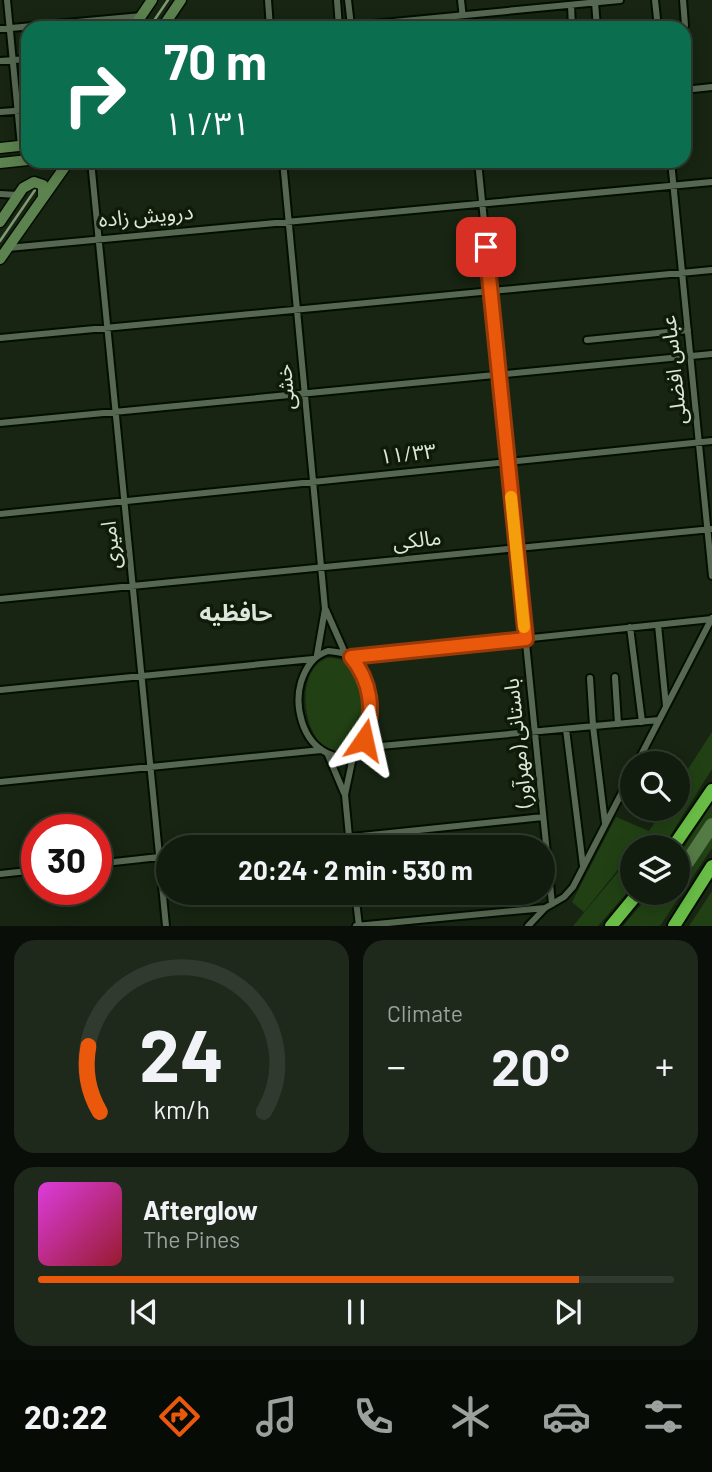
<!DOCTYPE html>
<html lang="en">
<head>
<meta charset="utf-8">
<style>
	:root { --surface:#111c0e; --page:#1e291c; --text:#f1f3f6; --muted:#9ca19e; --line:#303a2e; --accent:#ea580c }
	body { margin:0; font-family:Barlow,"Noto Sans Arabic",sans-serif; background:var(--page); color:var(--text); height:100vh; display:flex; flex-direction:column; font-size:26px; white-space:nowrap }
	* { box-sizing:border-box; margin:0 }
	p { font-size:23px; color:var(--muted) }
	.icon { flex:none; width:38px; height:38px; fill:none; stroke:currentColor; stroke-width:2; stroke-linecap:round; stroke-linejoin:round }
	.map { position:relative; height:926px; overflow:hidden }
	.details { display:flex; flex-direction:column; gap:14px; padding:14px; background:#090f08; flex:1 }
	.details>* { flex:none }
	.banner { position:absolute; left:21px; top:21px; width:670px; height:147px; border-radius:21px; box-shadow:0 4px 18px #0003,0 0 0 2px var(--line); background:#0b6e4f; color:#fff; overflow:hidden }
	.fabs { position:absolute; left:620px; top:751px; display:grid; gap:14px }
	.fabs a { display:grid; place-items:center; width:70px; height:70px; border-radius:50%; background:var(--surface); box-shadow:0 4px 18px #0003,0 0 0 2px var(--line); font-size:35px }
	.speed { position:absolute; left:21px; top:814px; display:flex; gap:14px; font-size:35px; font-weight:700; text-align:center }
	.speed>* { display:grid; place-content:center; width:91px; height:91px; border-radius:50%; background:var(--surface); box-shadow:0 4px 18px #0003,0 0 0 2px var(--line); line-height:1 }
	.speed .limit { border:10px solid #d22; background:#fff; color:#111 }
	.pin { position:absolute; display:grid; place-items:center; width:60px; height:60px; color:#fff; margin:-30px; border-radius:14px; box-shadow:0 4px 10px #0006 }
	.me { position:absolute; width:77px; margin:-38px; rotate:11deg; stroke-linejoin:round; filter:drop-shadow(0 0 5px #0008) }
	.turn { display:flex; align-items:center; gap:24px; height:147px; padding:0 28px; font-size:32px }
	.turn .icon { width:91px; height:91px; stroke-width:2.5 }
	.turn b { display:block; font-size:49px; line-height:60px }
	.big { font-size:52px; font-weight:700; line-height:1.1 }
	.details .card { flex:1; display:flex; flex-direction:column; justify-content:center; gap:10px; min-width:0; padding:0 24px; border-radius:21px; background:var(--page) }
	.details .dial { align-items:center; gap:0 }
	.dial svg { height:182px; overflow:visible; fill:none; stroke:var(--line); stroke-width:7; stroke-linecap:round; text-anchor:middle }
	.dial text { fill:var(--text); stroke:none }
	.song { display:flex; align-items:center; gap:21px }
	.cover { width:84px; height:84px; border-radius:10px; background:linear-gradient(135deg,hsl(300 70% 55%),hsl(350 70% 35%)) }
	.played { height:7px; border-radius:4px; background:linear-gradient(90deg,var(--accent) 85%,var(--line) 85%) }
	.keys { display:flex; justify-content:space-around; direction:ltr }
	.heat { display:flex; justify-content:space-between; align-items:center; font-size:38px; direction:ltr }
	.details .tiles { flex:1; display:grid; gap:14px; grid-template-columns:1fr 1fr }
	.card:last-child { grid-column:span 2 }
	.trip { position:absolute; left:156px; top:835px; width:399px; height:70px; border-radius:35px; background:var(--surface); box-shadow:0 4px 18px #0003,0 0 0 2px var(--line); font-weight:700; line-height:70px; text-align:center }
	.dock { display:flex; height:112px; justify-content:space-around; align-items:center; background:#070b06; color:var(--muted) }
	.dock .icon { width:49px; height:49px }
	.dock .current { color:var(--accent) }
	.dock b { font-size:32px; color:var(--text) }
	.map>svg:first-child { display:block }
	.green { fill:#214114 }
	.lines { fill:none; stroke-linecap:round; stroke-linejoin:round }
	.stream { stroke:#7d9b72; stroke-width:2.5 }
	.river { stroke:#547b46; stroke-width:14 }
	.street-casing { stroke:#030e01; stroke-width:10 }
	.secondary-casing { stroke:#030e01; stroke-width:13 }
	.highway-casing { stroke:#030e01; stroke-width:16 }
	.street { stroke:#576852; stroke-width:6 }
	.secondary { stroke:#5c824f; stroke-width:10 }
	.highway { stroke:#69bd47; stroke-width:12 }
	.route-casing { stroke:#983908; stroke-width:18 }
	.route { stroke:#ea580c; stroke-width:12 }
	.slow { stroke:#f59e0b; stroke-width:12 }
	.labels { text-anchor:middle; stroke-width:7; stroke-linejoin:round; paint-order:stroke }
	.street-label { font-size:21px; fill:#dde6da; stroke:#0e1b08 }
	.neighbourhood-label { font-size:23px; font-weight:bold; fill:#dde6da; stroke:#0e1b08 }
</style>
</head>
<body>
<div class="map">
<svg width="712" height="926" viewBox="0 0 712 926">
	<rect width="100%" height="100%" fill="#172512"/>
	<path class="green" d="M327,658C333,658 338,658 343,661C369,675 375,747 340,751C305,755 290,672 327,658Z
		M712,732V769L663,847H637L643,836L635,847H632V852L584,912L572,902L616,817L649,831L664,809L677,808V786Z
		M712,804V848L660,926H623L651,893L677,892V858Z
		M632,855V887L598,926H573Z
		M712,891V926H689Z"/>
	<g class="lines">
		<path class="stream" d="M149,28L168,0
			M0,241L35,190"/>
		<path class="river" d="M688,861L712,825"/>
		<defs>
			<path id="street" d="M7,0L21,146
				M268,0L270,28
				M337,0L339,27
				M348,0L351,26
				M461,0L464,28
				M655,0L658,28
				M683,0L685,25
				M595,2L597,28
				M571,5L572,28
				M331,28L620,0
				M0,29L142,16
				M0,61L28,59
				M684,90L712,87
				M0,112L28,110
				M91,161L166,926
				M283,161L325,609L317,655
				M478,161L552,904
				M671,161L712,576
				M0,194L18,195
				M8,248L712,182
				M0,338L712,270
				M587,340L688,330
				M0,423L712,354
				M0,514L712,441
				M0,599L712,529
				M326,610L345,653
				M658,625L666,706
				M630,627L642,722
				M328,651C335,652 343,652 349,656C364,666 370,692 370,709C371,733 356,768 327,753C302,741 294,706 301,682C306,667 313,656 328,651Z
				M351,657L712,619
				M615,677L618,724
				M590,678L593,726L605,823
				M0,690L313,659
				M566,729L583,866
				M359,748L659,720
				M328,755L344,793
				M637,763L712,618
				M0,782L321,750
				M255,847L543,817
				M350,847L345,795L354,752
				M96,864L168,856
				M0,874L37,870
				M355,892L359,926
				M356,926L545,908
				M528,926L545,908L564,897L573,887L632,773"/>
			<path id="secondary" d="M133,28L152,0
				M162,28L181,0
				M0,148L28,145
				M0,163L28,160
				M0,222L23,188L34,182L43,185V197
				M0,259L69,161"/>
			<path id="highway" d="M673,847L712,790
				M611,926L639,892
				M674,926L712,866"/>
		</defs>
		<use href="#street" class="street-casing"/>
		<use href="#secondary" class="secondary-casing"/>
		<use href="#highway" class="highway-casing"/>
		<use href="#street" class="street"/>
		<use href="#secondary" class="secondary"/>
		<use href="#highway" class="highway"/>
	</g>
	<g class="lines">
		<defs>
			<path id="route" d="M364,740C375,711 371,681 351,657L526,639L486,247"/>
		</defs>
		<use href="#route" class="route-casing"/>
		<use href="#route" class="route"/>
		<path class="slow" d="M511,497L524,627"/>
	</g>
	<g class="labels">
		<g class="street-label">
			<text transform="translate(146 216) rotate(-5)" y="7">درویش زاده</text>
			<text transform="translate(674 370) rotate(-96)" y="7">عباس افضلی</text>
			<text transform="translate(286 387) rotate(-95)" y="7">خشی</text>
			<text transform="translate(408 454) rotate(-6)" y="7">۱۱/۳۳</text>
			<text transform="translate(417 540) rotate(-6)" y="7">مالکی</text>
			<text transform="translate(111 545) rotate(-96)" y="7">امیری</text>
			<text transform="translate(518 743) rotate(-96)" y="7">باستانی (مهرآور)</text>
		</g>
		<g class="neighbourhood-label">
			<text x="236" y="621">حافظیه</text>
		</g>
	</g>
</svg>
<div class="fabs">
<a><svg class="icon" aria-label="search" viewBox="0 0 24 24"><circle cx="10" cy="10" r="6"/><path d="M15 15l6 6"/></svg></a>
<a><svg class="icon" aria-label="layers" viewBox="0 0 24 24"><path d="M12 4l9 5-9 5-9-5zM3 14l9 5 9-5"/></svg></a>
</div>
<div class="speed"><div class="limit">30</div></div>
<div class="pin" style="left:486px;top:247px;background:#d93025"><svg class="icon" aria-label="arrive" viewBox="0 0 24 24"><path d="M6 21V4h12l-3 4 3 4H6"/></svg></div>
<svg class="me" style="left:364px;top:740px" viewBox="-20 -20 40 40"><path d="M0-17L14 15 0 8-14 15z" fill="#ea580c" stroke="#fff" stroke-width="4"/></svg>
<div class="trip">20:24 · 2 min · 530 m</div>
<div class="banner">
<div class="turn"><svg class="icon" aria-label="right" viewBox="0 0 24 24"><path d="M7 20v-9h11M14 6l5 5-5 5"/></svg><div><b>70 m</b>۱۱/۳۱</div></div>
</div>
</div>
<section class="details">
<div class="tiles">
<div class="card dial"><svg viewBox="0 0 100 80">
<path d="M14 69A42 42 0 1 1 86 69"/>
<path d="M14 69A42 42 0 0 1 9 40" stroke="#ea580c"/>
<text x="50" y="56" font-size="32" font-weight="700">24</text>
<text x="50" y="72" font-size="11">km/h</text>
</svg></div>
<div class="card"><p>Climate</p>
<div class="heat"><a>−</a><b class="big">20°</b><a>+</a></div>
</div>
<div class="card">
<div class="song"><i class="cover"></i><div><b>Afterglow</b><p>The Pines</p></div></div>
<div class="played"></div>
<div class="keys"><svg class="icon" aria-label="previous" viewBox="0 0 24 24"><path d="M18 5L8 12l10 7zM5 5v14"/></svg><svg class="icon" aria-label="pause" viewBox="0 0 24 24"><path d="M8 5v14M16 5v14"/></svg><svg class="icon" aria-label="next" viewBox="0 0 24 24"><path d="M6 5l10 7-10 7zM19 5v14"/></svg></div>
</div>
</div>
</section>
<nav class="dock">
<b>20:22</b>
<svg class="icon current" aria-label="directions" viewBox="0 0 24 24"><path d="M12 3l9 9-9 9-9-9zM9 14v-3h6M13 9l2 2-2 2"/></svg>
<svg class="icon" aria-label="music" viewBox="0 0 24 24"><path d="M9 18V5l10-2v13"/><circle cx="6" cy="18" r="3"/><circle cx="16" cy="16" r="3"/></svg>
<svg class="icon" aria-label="phone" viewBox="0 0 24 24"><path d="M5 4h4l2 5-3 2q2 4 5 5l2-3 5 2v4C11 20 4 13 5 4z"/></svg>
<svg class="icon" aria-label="climate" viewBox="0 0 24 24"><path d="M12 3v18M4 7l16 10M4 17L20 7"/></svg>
<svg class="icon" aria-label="car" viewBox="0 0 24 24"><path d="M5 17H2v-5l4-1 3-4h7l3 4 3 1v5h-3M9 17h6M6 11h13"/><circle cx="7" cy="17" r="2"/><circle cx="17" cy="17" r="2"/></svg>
<svg class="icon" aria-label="filters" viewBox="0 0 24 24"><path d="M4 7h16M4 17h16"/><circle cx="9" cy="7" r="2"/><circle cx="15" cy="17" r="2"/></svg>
</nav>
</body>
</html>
